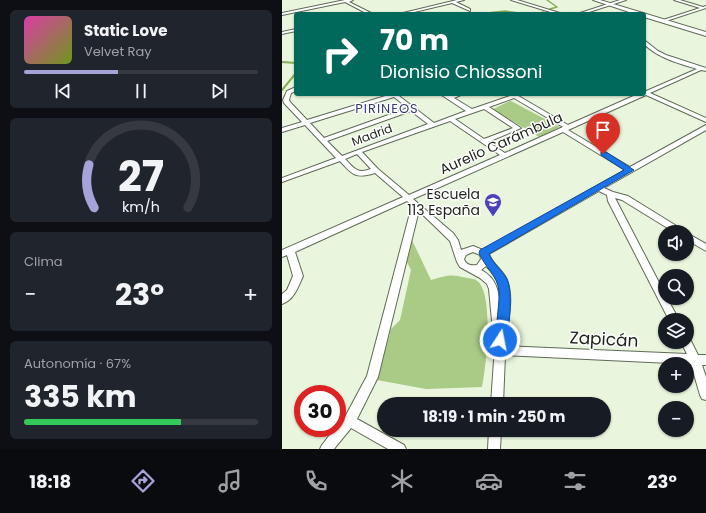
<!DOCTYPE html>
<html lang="es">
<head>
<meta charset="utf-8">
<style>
	:root { --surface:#171b24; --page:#20242c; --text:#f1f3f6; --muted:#9ea1a6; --line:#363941; --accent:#a6a3db }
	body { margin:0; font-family:Poppins,sans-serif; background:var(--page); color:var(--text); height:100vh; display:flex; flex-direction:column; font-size:15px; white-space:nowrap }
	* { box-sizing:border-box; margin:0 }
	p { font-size:13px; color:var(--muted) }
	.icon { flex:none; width:22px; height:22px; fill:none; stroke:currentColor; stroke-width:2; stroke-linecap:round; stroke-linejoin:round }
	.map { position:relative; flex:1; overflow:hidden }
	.drawer { display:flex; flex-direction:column; gap:10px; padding:10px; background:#0d0f14; width:282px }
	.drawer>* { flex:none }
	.banner { position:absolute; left:12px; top:12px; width:352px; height:84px; border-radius:4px; box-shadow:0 1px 3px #0004; background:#00695c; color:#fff; overflow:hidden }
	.fabs { position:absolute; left:376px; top:225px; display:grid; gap:8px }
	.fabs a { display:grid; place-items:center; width:36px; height:36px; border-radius:50%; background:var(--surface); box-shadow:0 1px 3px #0004; font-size:20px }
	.speed { position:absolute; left:12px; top:385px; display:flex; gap:8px; font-size:20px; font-weight:700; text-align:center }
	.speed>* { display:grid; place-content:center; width:52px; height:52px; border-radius:50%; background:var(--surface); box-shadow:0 1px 3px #0004; line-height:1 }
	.speed .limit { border:6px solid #d22; background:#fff; color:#111 }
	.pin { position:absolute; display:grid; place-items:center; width:34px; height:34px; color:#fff; margin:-41px -17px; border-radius:50% 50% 50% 0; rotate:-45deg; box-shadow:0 0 4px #0007 }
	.pin .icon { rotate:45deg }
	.me { position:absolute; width:44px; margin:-22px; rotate:11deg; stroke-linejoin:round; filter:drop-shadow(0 0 3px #0008) }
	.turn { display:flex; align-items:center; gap:14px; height:84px; padding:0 20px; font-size:18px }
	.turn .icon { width:52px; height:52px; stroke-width:2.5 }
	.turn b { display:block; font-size:28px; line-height:34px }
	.big { font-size:30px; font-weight:700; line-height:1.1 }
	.drawer .card { flex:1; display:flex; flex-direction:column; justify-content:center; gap:6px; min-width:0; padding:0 14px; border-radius:6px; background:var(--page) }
	.drawer .dial { align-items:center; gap:0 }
	.dial svg { height:104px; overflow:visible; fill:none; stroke:var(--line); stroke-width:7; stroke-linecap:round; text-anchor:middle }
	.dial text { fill:var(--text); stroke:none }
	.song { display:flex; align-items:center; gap:12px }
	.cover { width:48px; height:48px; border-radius:6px; background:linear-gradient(135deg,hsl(320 70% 55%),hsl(80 70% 35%)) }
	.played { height:4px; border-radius:2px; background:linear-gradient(90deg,var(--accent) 40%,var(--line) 40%) }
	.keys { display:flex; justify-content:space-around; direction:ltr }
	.heat { display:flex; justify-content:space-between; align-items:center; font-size:22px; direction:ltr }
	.charge { height:6px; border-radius:3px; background:linear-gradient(90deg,#34c759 67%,var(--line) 0) }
	.trip { position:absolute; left:95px; top:397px; width:234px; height:40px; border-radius:20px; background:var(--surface); box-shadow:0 1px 3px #0004; font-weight:700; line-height:40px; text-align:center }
	.dock { display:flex; height:64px; justify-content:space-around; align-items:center; background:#090b0e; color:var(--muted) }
	.dock .icon { width:28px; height:28px }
	.dock .on { color:var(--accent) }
	.dock b { font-size:18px; color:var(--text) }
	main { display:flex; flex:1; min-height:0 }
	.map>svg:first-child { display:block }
	.green { fill:#a9cb85 }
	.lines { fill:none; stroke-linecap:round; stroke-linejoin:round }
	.stream-far1 { stroke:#85ae54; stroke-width:1.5 }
	.stream { stroke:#85ae54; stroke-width:2 }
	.minor-casing { stroke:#5f6a55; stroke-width:2 }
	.secondary-casing { stroke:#5f6a55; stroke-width:2 }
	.minor { fill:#fff; fill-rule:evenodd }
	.secondary { fill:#fff; fill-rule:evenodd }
	.route { fill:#1a73e8; stroke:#114b97 }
	.labels { text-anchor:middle; stroke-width:3; stroke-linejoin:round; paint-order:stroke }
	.far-street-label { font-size:12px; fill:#1e221a; stroke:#fff }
	.far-neighbourhood-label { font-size:13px; letter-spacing:1px; fill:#383a75; stroke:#fff }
	.street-label { font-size:14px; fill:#1e221a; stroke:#fff }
	.poi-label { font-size:14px; fill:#1e221a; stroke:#fff; text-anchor:end }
	.near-street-label { font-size:17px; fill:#1e221a; stroke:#fff }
</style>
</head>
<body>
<main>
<section class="drawer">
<div class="card">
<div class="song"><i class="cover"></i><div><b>Static Love</b><p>Velvet Ray</p></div></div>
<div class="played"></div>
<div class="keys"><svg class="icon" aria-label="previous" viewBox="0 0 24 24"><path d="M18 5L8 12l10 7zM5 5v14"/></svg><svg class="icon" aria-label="pause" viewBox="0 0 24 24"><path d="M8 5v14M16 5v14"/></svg><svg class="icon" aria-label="next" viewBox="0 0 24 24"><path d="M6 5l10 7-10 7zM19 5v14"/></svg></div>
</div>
<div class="card dial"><svg viewBox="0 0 100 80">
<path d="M14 69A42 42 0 1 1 86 69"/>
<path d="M14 69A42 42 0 0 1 10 36" stroke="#a6a3db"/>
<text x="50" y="56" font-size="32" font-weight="700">27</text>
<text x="50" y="72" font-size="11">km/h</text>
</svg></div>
<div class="card"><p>Clima</p>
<div class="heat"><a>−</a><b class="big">23°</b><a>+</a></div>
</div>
<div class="card"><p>Autonomía · 67%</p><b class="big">335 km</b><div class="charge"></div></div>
</section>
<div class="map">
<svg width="424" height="449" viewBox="0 0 424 449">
	<rect width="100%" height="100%" fill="#e9f6dd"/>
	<path class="green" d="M228,101H229L278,127L257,137L211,109Z
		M130,240L149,280C167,275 167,274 185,278C187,278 192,279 194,280C213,291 204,368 200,387L144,389L95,380L109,329L118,320L129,270L125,262Z"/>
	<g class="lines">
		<path class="stream-far1" d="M265,0L275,7L268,9
			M196,14L223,11L243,14
			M257,14L261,12"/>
		<path class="stream" d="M0,62L14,63
			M0,90L14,73"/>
		<defs>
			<path id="minor" d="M63,0H71L67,2L91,14H86L63,2L0,15V13Z
				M175,0H182L174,2L188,9V11L170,3L124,14H117Z
				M229,0H235L281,14H275Z
				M338,0H344L301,14H295Z
				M392,0H398L421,7L424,6V8L381,22V20L418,8Z
				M14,29V31L0,34V32Z
				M362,40L376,51L384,55L424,68V71L419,70L368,93L424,118V122L364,95L286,130L348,167L424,125V130L322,188L331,192L346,196L401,230L402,232H392L340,200L333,198L383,294V298H385L397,320H387L326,201L325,195L317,191L207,254C210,264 221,270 225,280C233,302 224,324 223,346L405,354L399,342H405V338L408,339L416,355H424V365H420L424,377V400L420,399L418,395L409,364L223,355L221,404H209L214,331L210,321L207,289L205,284L198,278L178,267L175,262L168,241L138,212L136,214L96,377L75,419L122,445L124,449H106L69,428L52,449H38L40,445L53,428H55V426L63,417L85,376L128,213L133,208L125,201L13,252L21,276C16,287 12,300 0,304V294L5,290L11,276L5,255L0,257V250L121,197L93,173C73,179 71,175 58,161L0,182V178L54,158L23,125L0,132V128L20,122L2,103L1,100L5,91L14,87V91L9,93L7,100L8,102L25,120L110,94H120L117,96L152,123L184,111L158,94H165L168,96L173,94H181L172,98L190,109L228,96L226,94H233L286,125L356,94H362V92L415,69C396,63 376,58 362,44ZM112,97L126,108L42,138L28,123ZM232,98L281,127L223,153L206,142L239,128L207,107ZM202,109L231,128L202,139L173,119ZM129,111L146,124L60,156L45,141ZM168,121L218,155L127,195L96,169L80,152ZM281,132L343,170L201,250L191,246L179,250L176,240L171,233L131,199ZM75,154L89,169C75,174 73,169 63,159ZM191,252L198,255L199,259L195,265C189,266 184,265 182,259L184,255ZM204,266C218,279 220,292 218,311C217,293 216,279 199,270Z
				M405,233L424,244V251L405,240Z
				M207,430H219L218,449H206Z"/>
			<path id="secondary" d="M311,0H318L424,32V36L362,17V14H353Z"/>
		</defs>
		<use href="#minor" class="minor-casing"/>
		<use href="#secondary" class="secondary-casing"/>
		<use href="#minor" class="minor"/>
		<use href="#secondary" class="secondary"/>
	</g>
	<path class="route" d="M319,152H324L352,170L207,254C211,264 220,270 225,279C231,292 228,331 222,344L218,345L214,344C212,340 218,301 217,291C216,276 202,266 197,253L198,250L342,170L319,155Z"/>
	<defs>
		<symbol id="school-pin" viewBox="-11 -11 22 30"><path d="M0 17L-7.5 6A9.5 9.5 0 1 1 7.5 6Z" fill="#4a42b9" stroke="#fff"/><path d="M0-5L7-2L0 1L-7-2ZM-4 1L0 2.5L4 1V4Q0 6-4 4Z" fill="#fff"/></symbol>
	</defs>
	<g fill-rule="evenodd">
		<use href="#school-pin" x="201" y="192" width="20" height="27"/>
	</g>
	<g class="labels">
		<g class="far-street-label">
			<text transform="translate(90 135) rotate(-20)" y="4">Madrid</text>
		</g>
		<g class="far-neighbourhood-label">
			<text x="105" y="113">PIRINEOS</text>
		</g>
		<g class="street-label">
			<text transform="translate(219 143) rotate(-24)" y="5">Aurelio Carámbula</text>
		</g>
		<g class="poi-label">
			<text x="198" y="199">Escuela<tspan x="198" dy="16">113 España</tspan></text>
		</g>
		<g class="near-street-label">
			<text transform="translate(322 339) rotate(3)" y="6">Zapicán</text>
		</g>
	</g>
</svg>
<div class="fabs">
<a><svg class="icon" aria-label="sound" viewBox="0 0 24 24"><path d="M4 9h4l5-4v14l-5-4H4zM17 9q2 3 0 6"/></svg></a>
<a><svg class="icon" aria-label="search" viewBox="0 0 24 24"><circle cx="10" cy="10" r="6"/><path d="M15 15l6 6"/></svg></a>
<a><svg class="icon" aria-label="layers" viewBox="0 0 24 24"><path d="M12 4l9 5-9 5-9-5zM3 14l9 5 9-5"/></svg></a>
<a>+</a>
<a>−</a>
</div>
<div class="speed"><div class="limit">30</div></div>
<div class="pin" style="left:321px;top:154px;background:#d93025"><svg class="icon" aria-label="arrive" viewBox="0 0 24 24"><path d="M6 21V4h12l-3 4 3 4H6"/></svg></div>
<svg class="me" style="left:218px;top:340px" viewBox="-20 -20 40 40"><circle r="17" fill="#1a73e8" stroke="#fff" stroke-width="3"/><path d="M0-11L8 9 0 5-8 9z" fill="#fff"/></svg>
<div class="trip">18:19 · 1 min · 250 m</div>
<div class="banner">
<div class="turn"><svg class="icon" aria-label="right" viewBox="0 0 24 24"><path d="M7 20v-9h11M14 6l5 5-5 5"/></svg><div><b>70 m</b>Dionisio Chiossoni</div></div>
</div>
</div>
</main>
<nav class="dock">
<b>18:18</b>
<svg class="icon on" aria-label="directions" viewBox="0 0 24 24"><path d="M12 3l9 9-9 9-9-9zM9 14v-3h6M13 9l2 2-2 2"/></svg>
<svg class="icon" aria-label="music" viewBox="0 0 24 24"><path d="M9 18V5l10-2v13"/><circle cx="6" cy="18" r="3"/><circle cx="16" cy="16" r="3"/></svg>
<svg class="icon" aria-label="phone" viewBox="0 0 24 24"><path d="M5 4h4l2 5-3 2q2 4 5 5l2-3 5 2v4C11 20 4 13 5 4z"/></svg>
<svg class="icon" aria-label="climate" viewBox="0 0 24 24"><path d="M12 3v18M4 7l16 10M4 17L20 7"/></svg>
<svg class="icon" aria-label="car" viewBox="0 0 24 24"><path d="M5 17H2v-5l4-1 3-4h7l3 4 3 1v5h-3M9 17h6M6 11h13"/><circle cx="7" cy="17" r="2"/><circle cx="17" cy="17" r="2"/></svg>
<svg class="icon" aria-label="filters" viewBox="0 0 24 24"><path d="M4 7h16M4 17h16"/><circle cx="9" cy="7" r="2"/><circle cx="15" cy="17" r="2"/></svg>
<b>23°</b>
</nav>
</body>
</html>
